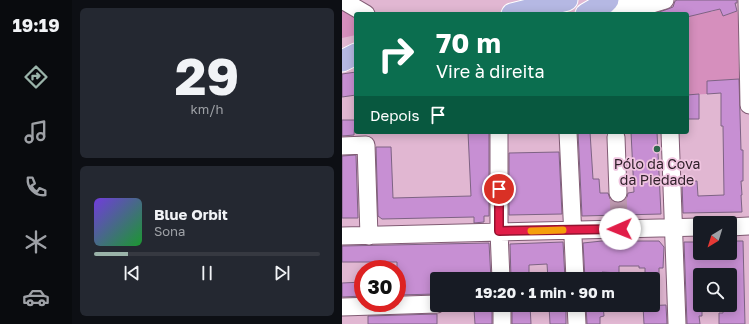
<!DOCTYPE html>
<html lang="pt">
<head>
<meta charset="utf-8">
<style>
	:root { --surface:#171b24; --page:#242831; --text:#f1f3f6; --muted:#9ea1a6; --line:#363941; --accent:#9ab3a9 }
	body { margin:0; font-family:"Golos Text",sans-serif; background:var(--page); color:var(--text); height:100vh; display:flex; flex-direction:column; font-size:15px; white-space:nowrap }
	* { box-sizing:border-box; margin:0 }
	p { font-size:13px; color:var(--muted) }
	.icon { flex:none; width:22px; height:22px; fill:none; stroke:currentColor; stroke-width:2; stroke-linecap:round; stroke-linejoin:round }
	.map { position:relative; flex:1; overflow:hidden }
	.side { display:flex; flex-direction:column; gap:8px; padding:8px; background:#0d0f14; width:270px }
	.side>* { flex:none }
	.guide { position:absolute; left:12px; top:12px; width:335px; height:122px; border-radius:4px; box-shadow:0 2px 10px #0003; background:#0b6e4f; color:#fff; overflow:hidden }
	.needle { width:26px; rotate:218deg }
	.fabs { position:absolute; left:351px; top:216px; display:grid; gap:8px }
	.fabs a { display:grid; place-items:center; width:44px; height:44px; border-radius:4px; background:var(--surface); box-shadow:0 2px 10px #0003; font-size:20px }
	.speed { position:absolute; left:12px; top:260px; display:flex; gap:8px; font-size:20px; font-weight:700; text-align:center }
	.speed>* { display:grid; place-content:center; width:52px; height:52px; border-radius:50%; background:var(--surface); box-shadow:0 2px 10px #0003; line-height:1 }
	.speed .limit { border:6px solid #d22; background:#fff; color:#111 }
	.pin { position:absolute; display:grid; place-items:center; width:34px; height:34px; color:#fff; margin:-17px; border:2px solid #fff; border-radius:50%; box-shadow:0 1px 4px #0007 }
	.me { position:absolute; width:44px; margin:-22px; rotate:269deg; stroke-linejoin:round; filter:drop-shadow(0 0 3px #0008) }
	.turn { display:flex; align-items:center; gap:14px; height:84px; padding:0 16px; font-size:18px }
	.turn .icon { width:52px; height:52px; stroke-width:2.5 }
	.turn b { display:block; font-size:28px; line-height:34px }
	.then { display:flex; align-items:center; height:38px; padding:0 16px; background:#0003; gap:8px; font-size:15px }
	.side .card { flex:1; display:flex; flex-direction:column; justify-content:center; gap:6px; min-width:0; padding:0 14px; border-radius:6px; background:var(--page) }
	.side .dial { align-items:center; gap:0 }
	.dial b { font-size:52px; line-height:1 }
	.song { display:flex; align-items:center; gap:12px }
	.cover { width:48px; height:48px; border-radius:6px; background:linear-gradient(135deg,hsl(260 70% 55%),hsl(130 70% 35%)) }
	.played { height:4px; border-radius:2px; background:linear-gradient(90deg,var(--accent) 15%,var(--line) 15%) }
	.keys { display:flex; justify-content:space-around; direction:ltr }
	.trip { position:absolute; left:88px; top:272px; width:230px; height:40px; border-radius:4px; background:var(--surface); box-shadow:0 2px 10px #0003; font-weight:700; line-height:40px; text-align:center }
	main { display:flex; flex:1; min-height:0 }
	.tabs { display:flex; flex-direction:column; width:72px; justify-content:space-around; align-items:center; background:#090b0e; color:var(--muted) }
	.tabs .icon { width:28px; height:28px }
	.tabs .on { color:var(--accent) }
	.tabs b { font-size:18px; color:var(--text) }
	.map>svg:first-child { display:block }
	.green { fill:#d68fbd }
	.building { fill:#c78fd3; stroke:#7e6384 }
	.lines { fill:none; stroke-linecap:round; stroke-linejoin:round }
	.minor-tunnel { stroke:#be99b0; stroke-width:17; stroke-dasharray:17 8; stroke-linecap:butt }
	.minor-casing { stroke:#815c74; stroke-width:19 }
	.major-casing { stroke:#fff; stroke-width:23 }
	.minor { stroke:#fff; stroke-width:17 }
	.major { stroke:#b5b8e3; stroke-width:21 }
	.route-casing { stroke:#92132f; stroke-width:10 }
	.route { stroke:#e11d48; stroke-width:7 }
	.slow { stroke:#f59e0b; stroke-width:7 }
	.poi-dot { fill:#2f654b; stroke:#efc4df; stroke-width:1.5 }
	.labels { text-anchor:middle; stroke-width:3.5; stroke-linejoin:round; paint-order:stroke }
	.poi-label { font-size:14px; fill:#30202a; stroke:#efc4df }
</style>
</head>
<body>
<main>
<nav class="tabs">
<b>19:19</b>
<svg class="icon on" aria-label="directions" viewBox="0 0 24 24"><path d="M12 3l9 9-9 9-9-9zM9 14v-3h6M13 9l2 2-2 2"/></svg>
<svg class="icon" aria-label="music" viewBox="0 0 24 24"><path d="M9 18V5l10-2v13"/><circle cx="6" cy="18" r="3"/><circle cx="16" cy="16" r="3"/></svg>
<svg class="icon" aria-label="phone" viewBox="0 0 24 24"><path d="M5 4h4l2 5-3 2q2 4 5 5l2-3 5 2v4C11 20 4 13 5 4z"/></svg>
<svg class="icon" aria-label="climate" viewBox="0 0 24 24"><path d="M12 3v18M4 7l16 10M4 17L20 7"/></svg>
<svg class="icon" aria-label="car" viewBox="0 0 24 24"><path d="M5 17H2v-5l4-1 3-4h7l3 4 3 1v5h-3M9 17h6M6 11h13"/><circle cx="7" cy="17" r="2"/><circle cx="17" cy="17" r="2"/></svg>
</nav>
<section class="side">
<div class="card dial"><b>29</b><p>km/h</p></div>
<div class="card">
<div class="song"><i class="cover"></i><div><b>Blue Orbit</b><p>Sona</p></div></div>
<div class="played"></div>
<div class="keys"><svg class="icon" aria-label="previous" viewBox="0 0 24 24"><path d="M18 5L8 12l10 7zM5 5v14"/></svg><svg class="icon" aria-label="pause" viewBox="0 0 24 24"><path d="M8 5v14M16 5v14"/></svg><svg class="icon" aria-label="next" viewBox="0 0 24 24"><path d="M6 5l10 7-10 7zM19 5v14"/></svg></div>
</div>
</section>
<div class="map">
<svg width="407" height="324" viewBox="0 0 407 324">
	<rect width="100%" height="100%" fill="#e1b7d2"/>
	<path class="green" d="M339,0H364L369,12L378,9L381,16L396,11L397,79L365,81V94L345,95V14H337L333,1Z
		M0,9L14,16V35L0,38Z"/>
	<path class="building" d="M335,0H395V3H393L395,11L381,16L378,9L345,17V14H311L326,9L331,7L333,1Z
		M14,72V95L0,97V74Z
		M397,79L399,150H401V181H399L400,195H399L400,212L341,213L340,182L355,181L356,196L382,195L381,126H379V93L365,94V81Z
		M357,94V119H345V95Z
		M0,120H13L12,135L0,136Z
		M126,132H147V216H142V222L132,223V217L40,219L36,216L34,147H49L51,198L129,196Z
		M236,132H248L251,179H257L258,193H266L268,199L271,202L276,203L282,201L285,197L286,193L292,192L289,132H315L319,214L240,216Z
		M217,152L220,214L167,215V153Z
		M14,155L16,218H0V156Z
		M260,241H317L322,247L321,268H317V279H303V268H297V266H277V273L260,272V279H243L241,243Z
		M388,241H401L403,324H377V313H381V305H388V275H358V305H360V316H357L358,324H345L342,242H358V253H388Z
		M221,242L223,279H206L205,264L187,265V279H169L168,244Z
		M147,243L149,279H95V294L55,295V262H0V246Z
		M21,282V296L0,297V283Z
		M170,305H188L189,324H170Z
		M207,305H224V324H208Z
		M244,305H261L262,316L258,317V324H245Z
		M324,305L325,324H302L301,306Z
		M132,309L150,310V324H133Z
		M95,314V324H26V316Z"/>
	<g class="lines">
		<path class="minor-tunnel" d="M276,193L277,215"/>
		<defs>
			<path id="minor" d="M0,0L24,14
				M405,0L407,105
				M263,3L290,7L303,6L323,0
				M157,132V231L159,279
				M226,132L233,279
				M328,132L335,324
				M274,137L276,193
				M0,146L24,145L27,236
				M388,227L407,226
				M0,236L358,227
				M160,305V324
				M234,305L235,324
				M0,307L95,304"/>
			<path id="major" d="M170,14L225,0
				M244,14L263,3L266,0
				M0,61L14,54"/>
		</defs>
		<use href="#minor" class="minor-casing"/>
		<use href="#major" class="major-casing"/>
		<use href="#minor" class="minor"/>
		<use href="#major" class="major"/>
	</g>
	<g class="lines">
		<defs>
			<path id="route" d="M157,189V231L278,229"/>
		</defs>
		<use href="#route" class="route-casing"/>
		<use href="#route" class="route"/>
		<path class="slow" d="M189,231L221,230"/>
	</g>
	<circle class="poi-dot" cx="315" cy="149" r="4"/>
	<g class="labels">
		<g class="poi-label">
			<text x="315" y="169">Pólo da Cova<tspan x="315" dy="16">da Piedade</tspan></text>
		</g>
	</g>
</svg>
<div class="fabs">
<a><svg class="needle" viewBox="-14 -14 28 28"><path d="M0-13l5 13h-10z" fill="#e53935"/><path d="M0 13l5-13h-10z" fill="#9ea1a6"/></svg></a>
<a><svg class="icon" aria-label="search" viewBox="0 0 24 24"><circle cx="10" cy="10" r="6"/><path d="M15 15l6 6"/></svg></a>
</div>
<div class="speed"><div class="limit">30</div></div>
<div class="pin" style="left:157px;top:189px;background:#d93025"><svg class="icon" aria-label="arrive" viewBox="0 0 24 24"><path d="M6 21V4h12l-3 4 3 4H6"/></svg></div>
<svg class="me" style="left:278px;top:229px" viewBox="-20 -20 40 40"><circle r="19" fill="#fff"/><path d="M0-13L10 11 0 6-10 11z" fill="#e11d48"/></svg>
<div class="trip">19:20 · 1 min · 90 m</div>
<div class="guide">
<div class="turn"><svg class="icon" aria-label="right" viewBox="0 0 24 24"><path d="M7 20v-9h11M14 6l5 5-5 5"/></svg><div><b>70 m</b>Vire à direita</div></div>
<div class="then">Depois<svg class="icon" aria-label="arrive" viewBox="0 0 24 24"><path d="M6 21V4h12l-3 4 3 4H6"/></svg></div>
</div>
</div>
</main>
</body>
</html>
